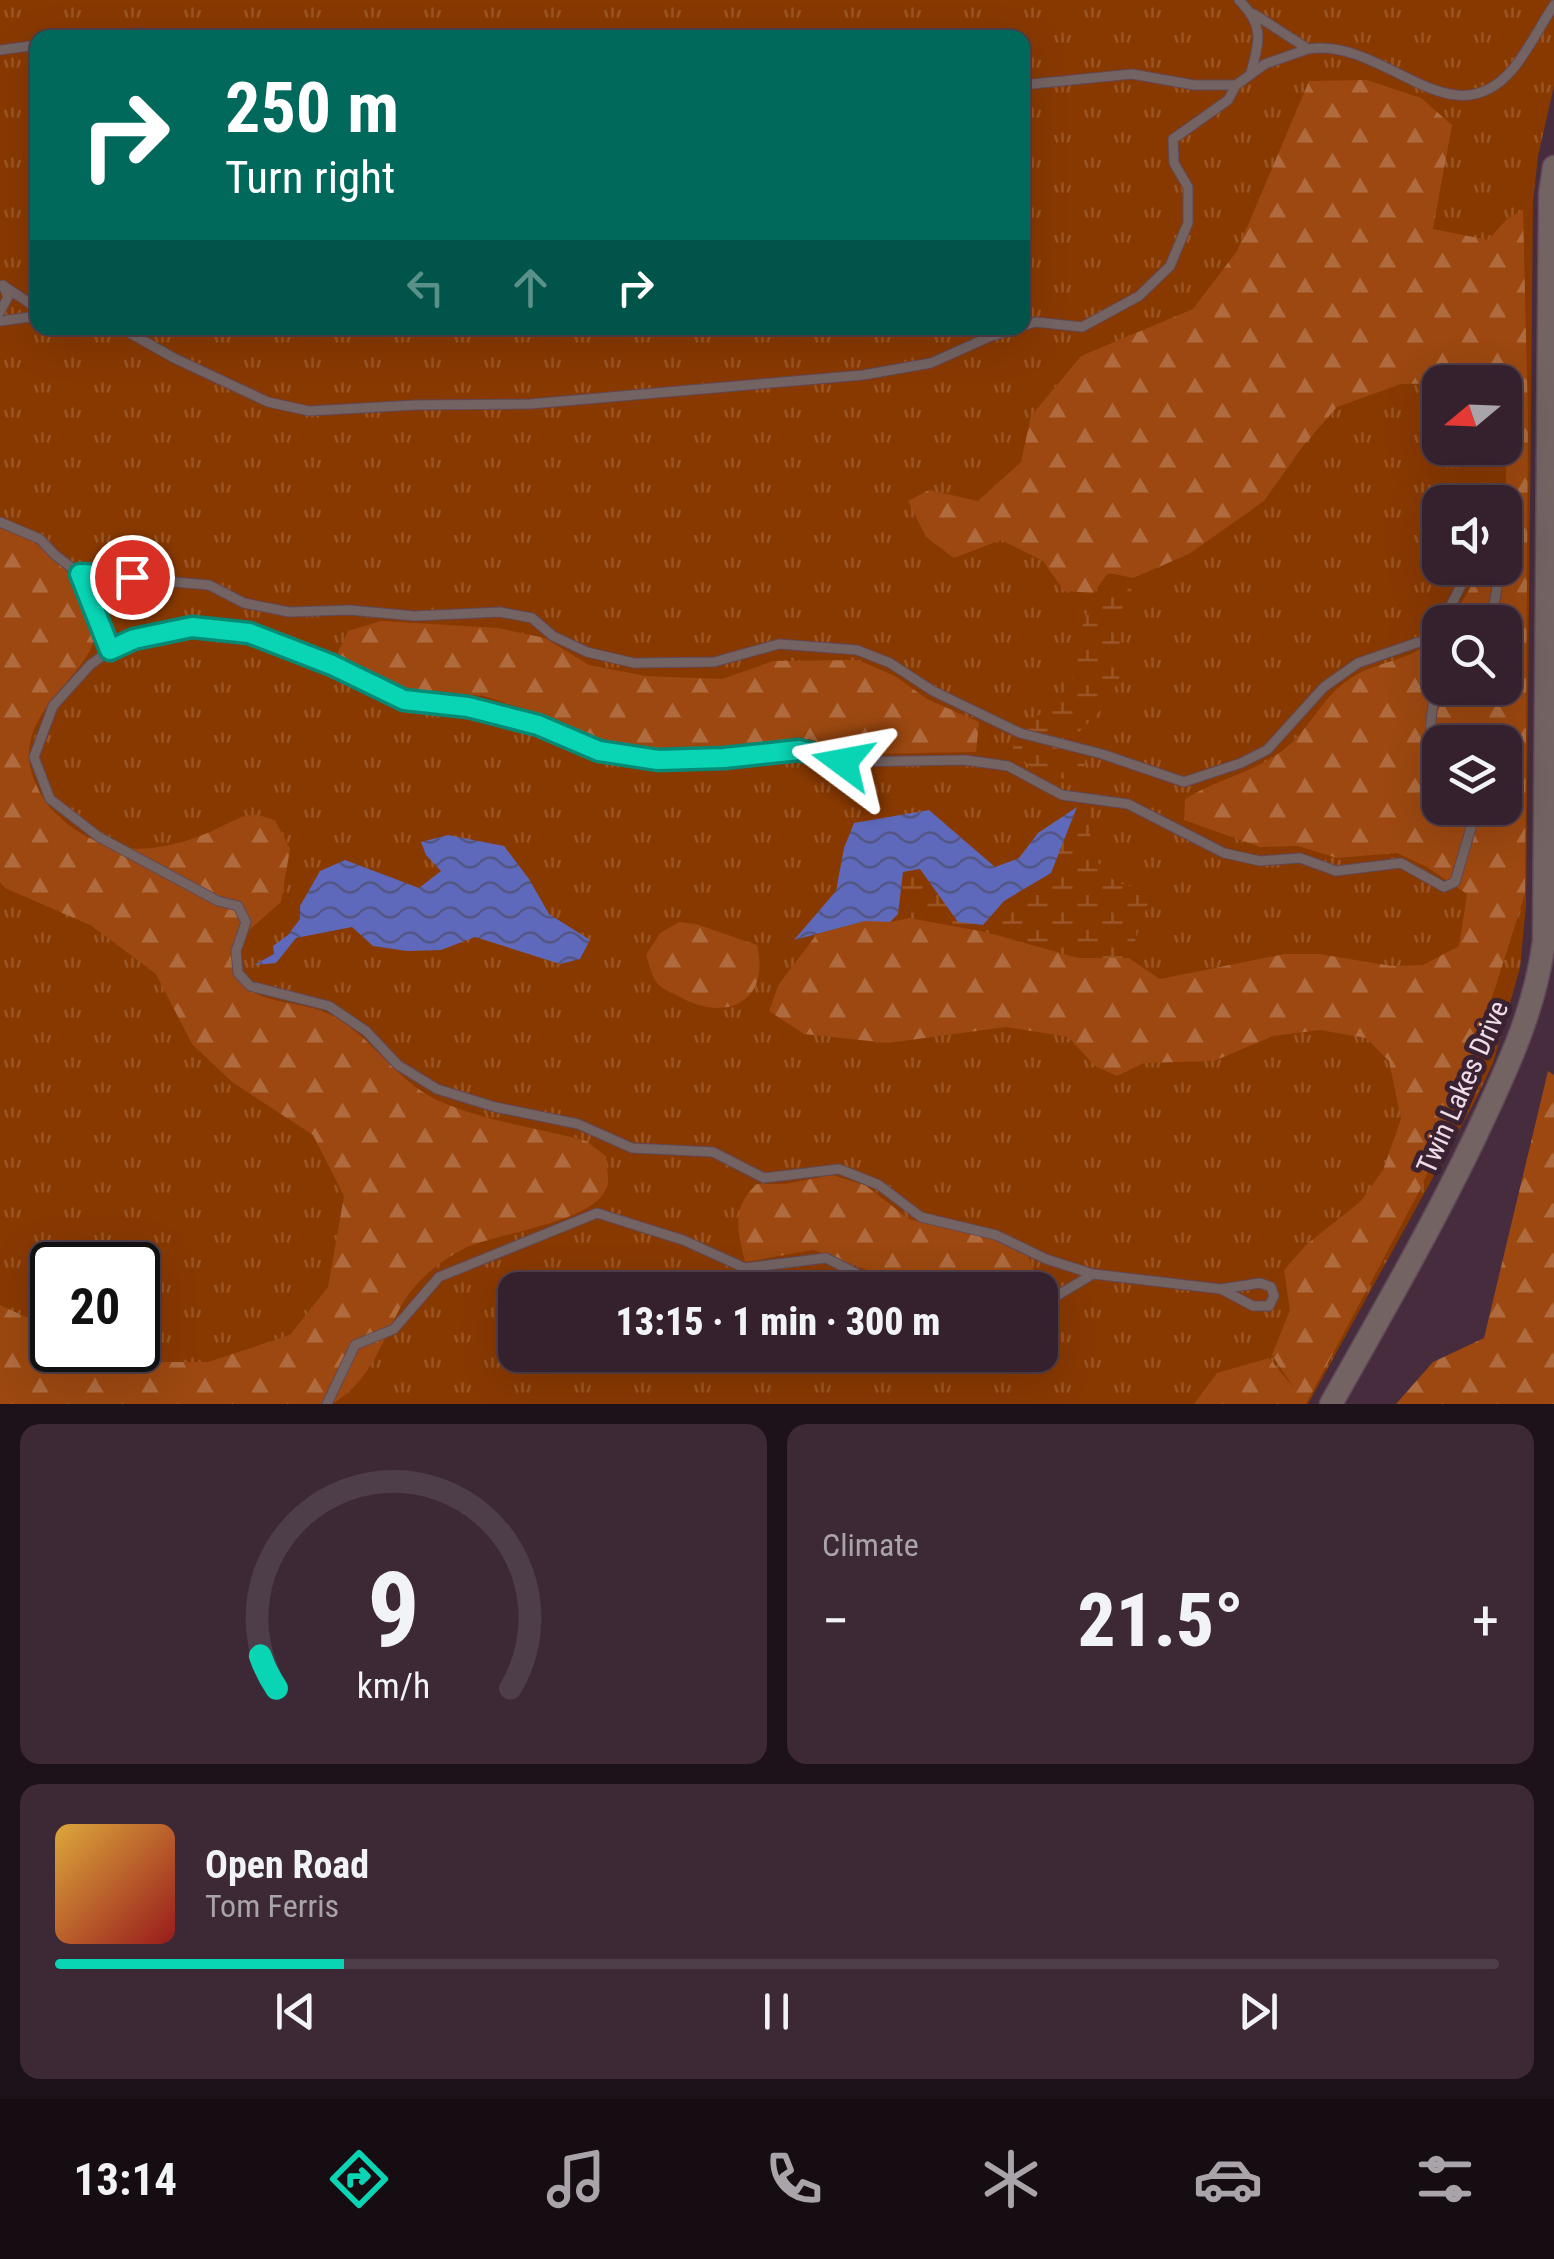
<!DOCTYPE html>
<html lang="en">
<head>
<meta charset="utf-8">
<style>
	:root { --surface:#34212d; --page:#3c2935; --text:#f1f3f6; --muted:#a9a3aa; --line:#4e3e49; --accent:#09d5b5 }
	body { margin:0; font-family:"Roboto Condensed",sans-serif; background:var(--page); color:var(--text); height:100vh; display:flex; flex-direction:column; font-size:38px; white-space:nowrap }
	* { box-sizing:border-box; margin:0 }
	p { font-size:32px; color:var(--muted) }
	.icon { flex:none; width:55px; height:55px; fill:none; stroke:currentColor; stroke-width:2; stroke-linecap:round; stroke-linejoin:round }
	.map { position:relative; height:1404px; overflow:hidden }
	.side { display:flex; flex-direction:column; gap:20px; padding:20px; background:#1d1219; flex:1 }
	.side>* { flex:none }
	.banner { position:absolute; left:30px; top:30px; width:1000px; height:305px; border-radius:20px; box-shadow:0 10px 40px #0002,0 0 0 2px var(--line); background:#00695c; color:#fff; overflow:hidden }
	.needle { width:65px; rotate:251deg }
	.controls { position:absolute; left:1422px; top:365px; display:grid; gap:20px }
	.controls a { display:grid; place-items:center; width:100px; height:100px; border-radius:20px; background:var(--surface); box-shadow:0 10px 40px #0002,0 0 0 2px var(--line); font-size:50px }
	.speed { position:absolute; left:30px; top:1242px; display:flex; gap:20px; font-size:50px; font-weight:700; text-align:center }
	.speed>* { display:grid; place-content:center; width:130px; height:130px; border-radius:50%; background:var(--surface); box-shadow:0 10px 40px #0002,0 0 0 2px var(--line); line-height:1 }
	.speed .limit { border:5px solid #111; border-radius:15px; background:#fff; color:#111 }
	.pin { position:absolute; display:grid; place-items:center; width:85px; height:85px; color:#fff; margin:-42px; border:5px solid #fff; border-radius:50%; box-shadow:0 2px 10px #0007 }
	.me { position:absolute; width:110px; margin:-55px; rotate:283deg; stroke-linejoin:round; filter:drop-shadow(0 0 8px #0008) }
	.turn { display:flex; align-items:center; gap:35px; height:210px; padding:0 30px; font-size:45px }
	.turn .icon { width:130px; height:130px; stroke-width:2.5 }
	.turn b { display:block; font-size:70px; line-height:85px }
	.lanes { display:flex; align-items:center; height:95px; padding:0 30px; background:#0003; justify-content:center; gap:50px; direction:ltr }
	.lanes .off { opacity:.35 }
	.big { font-size:75px; font-weight:800; line-height:1.1 }
	.side .tile { flex:1; display:flex; flex-direction:column; justify-content:center; gap:15px; min-width:0; padding:0 35px; border-radius:20px; background:var(--page) }
	.side .dial { align-items:center; gap:0 }
	.dial svg { height:260px; overflow:visible; fill:none; stroke:var(--line); stroke-width:7; stroke-linecap:round; text-anchor:middle }
	.dial text { fill:var(--text); stroke:none }
	.song { display:flex; align-items:center; gap:30px }
	.cover { width:120px; height:120px; border-radius:15px; background:linear-gradient(135deg,hsl(40 70% 55%),hsl(0 70% 35%)) }
	.played { height:10px; border-radius:5px; background:linear-gradient(90deg,var(--accent) 20%,var(--line) 20%) }
	.keys { display:flex; justify-content:space-around; direction:ltr }
	.heat { display:flex; justify-content:space-between; align-items:center; font-size:55px; direction:ltr }
	.side .tiles { flex:1; display:grid; gap:20px; grid-template-columns:1fr 1fr }
	.tile:last-child { grid-column:span 2 }
	.trip { position:absolute; left:498px; top:1272px; width:560px; height:100px; border-radius:20px; background:var(--surface); box-shadow:0 10px 40px #0002,0 0 0 2px var(--line); font-weight:800; line-height:100px; text-align:center }
	.dock { display:flex; height:160px; justify-content:space-around; align-items:center; background:#150d12; color:var(--muted) }
	.dock .icon { width:70px; height:70px }
	.dock .current { color:var(--accent) }
	.dock b { font-size:45px; color:var(--text) }
	.map>svg:first-child { display:block }
	.grass { fill:url(#grass-tufts); fill-rule:evenodd }
	.forest { fill:url(#forest-firs); fill-rule:evenodd }
	.wetland { fill:url(#wetland-marsh) }
	.water { fill:url(#water-waves) }
	.lines { fill:none; stroke-linecap:round; stroke-linejoin:round }
	.service-casing { stroke:#614857; stroke-width:11 }
	.tertiary-casing { stroke:#614857; stroke-width:25 }
	.service { stroke:#736363; stroke-width:9 }
	.tertiary { stroke:#736363; stroke-width:22 }
	.route-casing { stroke:#068a76; stroke-width:25 }
	.route { stroke:#09d5b5; stroke-width:18 }
	.labels { text-anchor:middle; stroke-width:10; stroke-linejoin:round; paint-order:stroke }
	.street-label { font-size:28px; fill:#eedde7; stroke:#3b2232 }
</style>
</head>
<body>
<div class="map">
<svg width="1554" height="1404" viewBox="0 0 1554 1404">
	<defs>
		<pattern id="grass-tufts" width="24" height="20" patternUnits="userSpaceOnUse" patternTransform="scale(2.5)"><rect width="24" height="20" fill="#883900"/><path d="M3 7l-1-3M5 7V3M7 7l1-3M15 17l-1-3M17 17v-4M19 17l1-3" fill="none" stroke="#995525"/></pattern>
		<pattern id="forest-firs" width="22" height="20" patternUnits="userSpaceOnUse" patternTransform="scale(2.5)"><rect width="22" height="20" fill="#9c4810"/><path d="M5 1l3.5 6h-7zM16 11l3.5 6h-7z" fill="#af6b3e"/></pattern>
		<pattern id="wetland-marsh" width="20" height="14" patternUnits="userSpaceOnUse" patternTransform="scale(2.5)"><rect width="20" height="14" fill="#883900"/><path d="M1 5h8M5 5V1M11 12h8M15 12V8" fill="none" stroke="#995525"/></pattern>
		<pattern id="water-waves" width="16" height="10" patternUnits="userSpaceOnUse" patternTransform="scale(2.5)"><rect width="16" height="10" fill="#5e69bb"/><path d="M0 5q4-4 8 0t8 0" fill="none" stroke="#545786"/></pattern>
	</defs>
	<rect width="100%" height="100%" fill="#462c3c"/>
	<path class="grass" d="M0,0H1554V86L1538,156L1533,202L1526,906L1520,968L1493,1063L1474,1103L1308,1404H0ZM38,38H1022V328H38ZM1440,382H1505V448H1440ZM1440,502H1505V568H1440ZM1440,622H1505V688H1440ZM1440,742H1505V808H1440ZM52,1265H138V1350H52ZM515,1290H1040V1355H515Z"/>
	<path class="forest" d="M1367,80L1421,98L1452,125L1433,229L1488,240L1508,218L1523,210L1528,417L1525,894L1463,1089L1420,1190L1306,1404H1194L1217,1373L1269,1358L1294,1388L1272,1355L1290,1310L1284,1270L1306,1245L1361,1201L1383,1170L1401,1119L1389,1061L1366,1038L1320,1030L1273,1036L1214,1061L1144,1063L1117,1076L1095,1066L1068,1037L1006,1027L888,1043L804,1034L769,1011L779,984L817,934L865,921L910,918L986,932L1079,958H1129L1160,979L1285,954H1319L1392,966L1423,965L1459,946L1467,894L1427,867L1397,853L1337,858L1298,846L1260,847L1184,820L1185,799C1218,778 1257,773 1288,746C1311,726 1324,695 1351,678C1380,659 1412,663 1440,633V688H1505V622H1450L1482,568H1505L1506,460L1502,448H1505V382L1401,384L1337,407L1303,446L1264,501L1189,554L1133,578L1108,573L1094,593L1064,591L1043,561L1001,540L954,558L926,537L908,501L929,490L978,501L1021,462L1031,416L1081,356L1193,309L1237,251L1309,81ZM1440,742H1505V808H1440Z
		M0,528C34,538 58,555 77,586C83,596 91,609 94,620C109,670 3,709 35,782C43,803 56,815 73,828C115,859 165,851 210,832C222,827 240,815 253,815C259,814 268,819 275,820L290,849L281,902L232,945C234,964 236,981 254,992C272,1004 311,1003 335,1017C375,1040 400,1086 444,1103C489,1122 539,1128 586,1141L606,1156C606,1165 610,1179 607,1187C595,1223 495,1233 463,1249C436,1263 411,1285 398,1312C380,1347 368,1383 332,1404H0V1305L52,1329V1350H107L138,1362H208L290,1335L328,1287L344,1196L313,1135L232,1082L192,1044L156,974L92,926L5,888L0,882Z
		M381,621L498,628L545,638L589,665L646,676L722,679L773,661L858,660L895,676L927,699L979,722L976,752L861,754L809,739L659,752L587,739L536,713L484,696L406,690L336,657L348,631Z
		M679,922L696,924L757,945C771,1004 724,1023 678,996C672,993 662,989 658,984C652,978 649,963 646,955L660,933Z
		M1548,1071L1554,1075V1404H1396L1433,1362L1484,1338Z
		M832,1175L865,1185L909,1219L1023,1243L1035,1274L1023,1290H900L865,1269L813,1250L745,1262C738,1232 730,1208 757,1184H785Z"/>
	<path class="wetland" d="M1108,573L1133,578L1130,599L1120,622L1119,680L1105,706L1079,732L1085,762L1081,782C1051,777 1031,774 1013,748L1015,737L1030,720L1056,705L1072,679L1081,630L1094,593Z
		M1077,807L1090,808C1088,836 1091,868 1119,883C1128,887 1143,887 1153,889L1129,958H1079L986,932L910,918L890,922L898,914L903,872L921,869L936,888L983,925L1004,901L1051,873Z"/>
	<path class="water" d="M1077,807L1051,873L1004,901L983,925L958,922L920,869L903,872L898,914L890,922L865,921L794,940L836,891L844,848L854,823L929,810L995,867L1019,858L1038,833Z
		M448,835L504,846L529,879L549,914L590,940L580,959L560,964L475,937L441,950L407,951L373,946L352,927L296,938L276,963L254,965L274,954L273,946L288,935L300,919V906L320,871L345,860L419,888L441,871L426,855L421,842Z"/>
	<g class="lines">
		<defs>
			<path id="service" d="M1239,0C1264,25 1260,39 1251,72
				M93,38L141,33L198,38
				M1308,49C1385,37 1450,142 1512,70C1528,51 1540,26 1554,5
				M0,50L38,45
				M1022,85L1132,74L1194,85H1236L1228,100L1173,139L1174,163L1188,187V223L1170,266L1139,296L1082,327L1036,322L1022,326
				M1236,85L1265,64L1308,49L1254,14
				M4,286L38,309
				M0,312L8,297L3,285
				M0,321L38,316
				M121,328L174,358L268,402L309,411L416,405L530,404L863,375L931,363L989,337L1018,328
				M0,522L40,539L55,555L80,574L209,585L244,603L289,612L349,610L415,616L500,612L532,618L553,636L587,652L634,663L714,662L779,644L857,650L890,663L933,691L1020,733L1102,754L1184,782L1241,763L1267,750L1324,687L1358,663L1422,641L1448,611L1466,576L1474,568
				M80,574L110,650
				M1483,622C1497,609 1498,586 1497,568
				M1440,681C1428,712 1427,750 1440,780
				M1093,1274L1221,1289L1260,1283L1271,1287L1274,1296L1269,1306H1253L1221,1289
				M1040,1306L1093,1274L1046,1259L996,1235L921,1217L879,1185L839,1169L764,1178L713,1152L632,1148L578,1124L495,1107L437,1089L398,1065L366,1031L329,1006L250,986L238,973L236,951L246,922L238,906L218,901L99,837L50,799L34,757L53,706L90,665L110,650L133,639L191,627L249,633L332,665L404,700L468,707L538,725L599,751L658,760L724,758L799,750L843,762L965,760L1008,766L1062,795L1128,804L1224,853L1260,861L1300,858L1336,871L1401,863L1444,887L1455,882L1471,828L1459,808
				M327,1404L355,1345L394,1329L439,1277L597,1213L683,1240L745,1268L826,1258L889,1290"/>
			<path id="tertiary" d="M1331,1404C1381,1315 1432,1227 1476,1135C1506,1071 1535,1011 1544,941L1550,194L1554,167"/>
		</defs>
		<use href="#service" class="service-casing"/>
		<use href="#tertiary" class="tertiary-casing"/>
		<use href="#service" class="service"/>
		<use href="#tertiary" class="tertiary"/>
	</g>
	<g class="lines">
		<defs>
			<path id="route" d="M132,577L80,574L110,650L134,639L192,627L249,633L332,665L404,700L468,707L538,725L599,751L658,760L724,758L799,750L843,762"/>
		</defs>
		<use href="#route" class="route-casing"/>
		<use href="#route" class="route"/>
	</g>
	<g class="labels">
		<g class="street-label">
			<text transform="translate(1462 1087) rotate(-66)" y="10">Twin Lakes Drive</text>
		</g>
	</g>
</svg>
<div class="controls">
<a><svg class="needle" viewBox="-14 -14 28 28"><path d="M0-13l5 13h-10z" fill="#e53935"/><path d="M0 13l5-13h-10z" fill="#a9a3aa"/></svg></a>
<a><svg class="icon" aria-label="sound" viewBox="0 0 24 24"><path d="M4 9h4l5-4v14l-5-4H4zM17 9q2 3 0 6"/></svg></a>
<a><svg class="icon" aria-label="search" viewBox="0 0 24 24"><circle cx="10" cy="10" r="6"/><path d="M15 15l6 6"/></svg></a>
<a><svg class="icon" aria-label="layers" viewBox="0 0 24 24"><path d="M12 4l9 5-9 5-9-5zM3 14l9 5 9-5"/></svg></a>
</div>
<div class="speed"><div class="limit">20</div></div>
<div class="pin" style="left:132px;top:577px;background:#d93025"><svg class="icon" aria-label="arrive" viewBox="0 0 24 24"><path d="M6 21V4h12l-3 4 3 4H6"/></svg></div>
<svg class="me" style="left:843px;top:762px" viewBox="-20 -20 40 40"><path d="M0-17L14 15 0 8-14 15z" fill="#09d5b5" stroke="#fff" stroke-width="4"/></svg>
<div class="trip">13:15 · 1 min · 300 m</div>
<div class="banner">
<div class="turn"><svg class="icon" aria-label="right" viewBox="0 0 24 24"><path d="M7 20v-9h11M14 6l5 5-5 5"/></svg><div><b>250 m</b>Turn right</div></div>
<div class="lanes"><svg class="icon off" aria-label="left" viewBox="0 0 24 24"><path d="M17 20v-9H6M10 6l-5 5 5 5"/></svg><svg class="icon off" aria-label="ahead" viewBox="0 0 24 24"><path d="M12 20V5M6 11l6-6 6 6"/></svg><svg class="icon" aria-label="right" viewBox="0 0 24 24"><path d="M7 20v-9h11M14 6l5 5-5 5"/></svg></div>
</div>
</div>
<section class="side">
<div class="tiles">
<div class="tile dial"><svg viewBox="0 0 100 80">
<path d="M14 69A42 42 0 1 1 86 69"/>
<path d="M14 69A42 42 0 0 1 9 59" stroke="#09d5b5"/>
<text x="50" y="56" font-size="32" font-weight="700">9</text>
<text x="50" y="72" font-size="11">km/h</text>
</svg></div>
<div class="tile"><p>Climate</p>
<div class="heat"><a>−</a><b class="big">21.5°</b><a>+</a></div>
</div>
<div class="tile">
<div class="song"><i class="cover"></i><div><b>Open Road</b><p>Tom Ferris</p></div></div>
<div class="played"></div>
<div class="keys"><svg class="icon" aria-label="previous" viewBox="0 0 24 24"><path d="M18 5L8 12l10 7zM5 5v14"/></svg><svg class="icon" aria-label="pause" viewBox="0 0 24 24"><path d="M8 5v14M16 5v14"/></svg><svg class="icon" aria-label="next" viewBox="0 0 24 24"><path d="M6 5l10 7-10 7zM19 5v14"/></svg></div>
</div>
</div>
</section>
<nav class="dock">
<b>13:14</b>
<svg class="icon current" aria-label="directions" viewBox="0 0 24 24"><path d="M12 3l9 9-9 9-9-9zM9 14v-3h6M13 9l2 2-2 2"/></svg>
<svg class="icon" aria-label="music" viewBox="0 0 24 24"><path d="M9 18V5l10-2v13"/><circle cx="6" cy="18" r="3"/><circle cx="16" cy="16" r="3"/></svg>
<svg class="icon" aria-label="phone" viewBox="0 0 24 24"><path d="M5 4h4l2 5-3 2q2 4 5 5l2-3 5 2v4C11 20 4 13 5 4z"/></svg>
<svg class="icon" aria-label="climate" viewBox="0 0 24 24"><path d="M12 3v18M4 7l16 10M4 17L20 7"/></svg>
<svg class="icon" aria-label="car" viewBox="0 0 24 24"><path d="M5 17H2v-5l4-1 3-4h7l3 4 3 1v5h-3M9 17h6M6 11h13"/><circle cx="7" cy="17" r="2"/><circle cx="17" cy="17" r="2"/></svg>
<svg class="icon" aria-label="filters" viewBox="0 0 24 24"><path d="M4 7h16M4 17h16"/><circle cx="9" cy="7" r="2"/><circle cx="15" cy="17" r="2"/></svg>
</nav>
</body>
</html>
